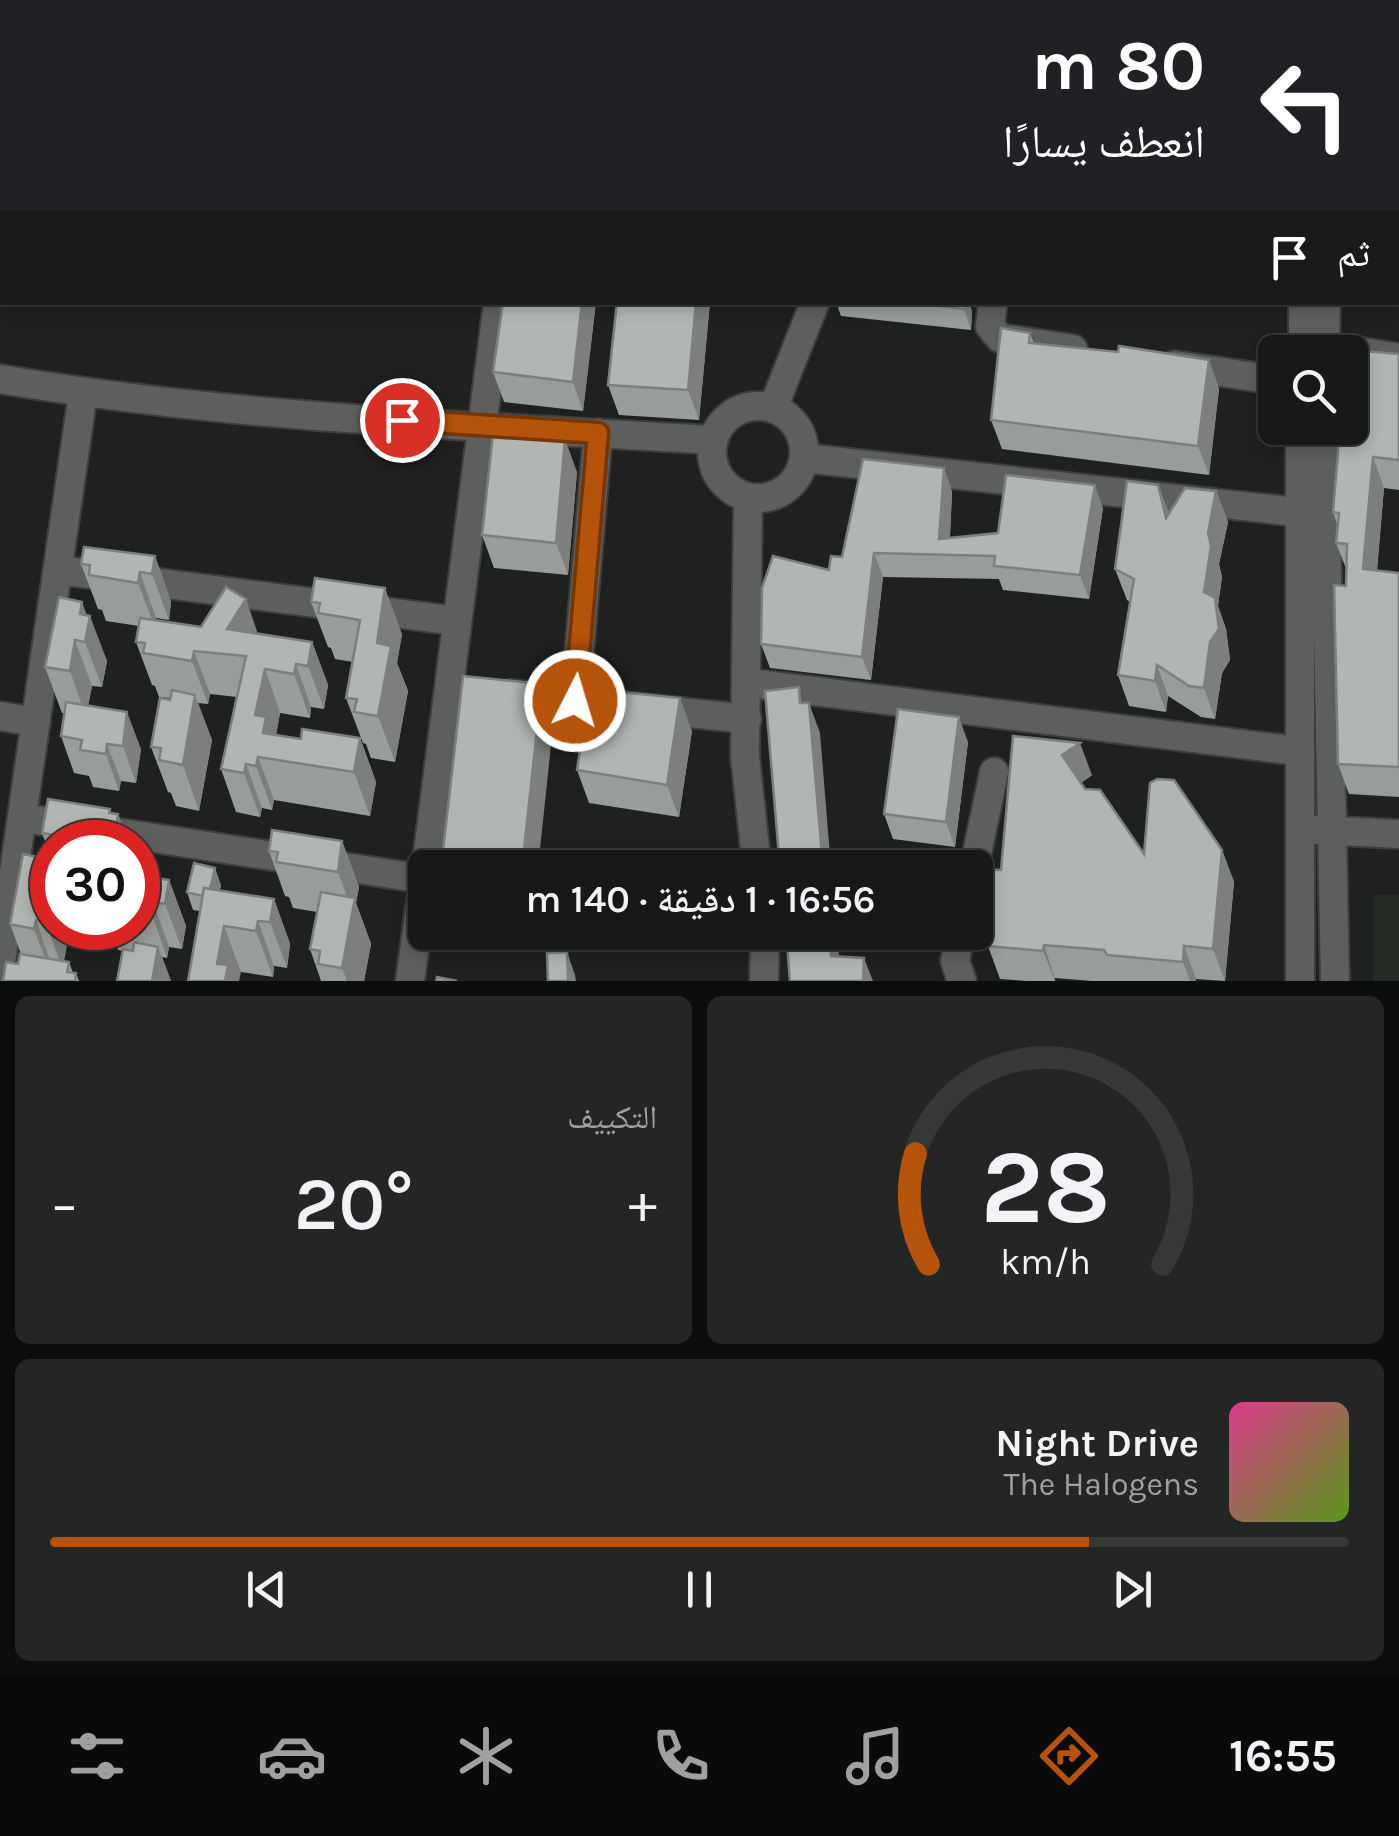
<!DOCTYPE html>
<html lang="ar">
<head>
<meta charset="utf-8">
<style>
	:root { --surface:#161917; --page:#232624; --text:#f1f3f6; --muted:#9ea0a1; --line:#353836; --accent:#b45309 }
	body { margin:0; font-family:Karla,"Noto Naskh Arabic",sans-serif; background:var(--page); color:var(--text); direction:rtl; height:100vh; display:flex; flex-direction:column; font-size:38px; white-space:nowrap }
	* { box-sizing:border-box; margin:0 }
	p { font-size:32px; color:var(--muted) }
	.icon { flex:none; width:55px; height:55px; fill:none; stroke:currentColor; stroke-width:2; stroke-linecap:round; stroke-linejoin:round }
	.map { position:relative; height:981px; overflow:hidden; direction:ltr }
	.side { display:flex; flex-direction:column; gap:15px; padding:15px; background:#0c0e0d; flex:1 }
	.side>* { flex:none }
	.banner { position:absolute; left:0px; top:0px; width:1400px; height:305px; box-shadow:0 5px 15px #0003,0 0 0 2px var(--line); direction:rtl; background:#202124; color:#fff; overflow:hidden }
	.fabs { position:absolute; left:1258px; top:335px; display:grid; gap:20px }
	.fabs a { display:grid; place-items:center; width:110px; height:110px; border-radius:15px; background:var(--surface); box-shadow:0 5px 15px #0003,0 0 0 2px var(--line); font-size:50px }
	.speed { position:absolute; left:30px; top:820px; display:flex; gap:20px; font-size:50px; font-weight:700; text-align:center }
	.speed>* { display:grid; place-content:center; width:130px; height:130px; border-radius:50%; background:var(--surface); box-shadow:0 5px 15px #0003,0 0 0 2px var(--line); line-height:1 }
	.speed .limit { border:15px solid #d22; background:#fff; color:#111 }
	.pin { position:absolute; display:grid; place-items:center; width:85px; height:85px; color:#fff; margin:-42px; border:5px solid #fff; border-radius:50%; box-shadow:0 2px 10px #0007 }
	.me { position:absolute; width:110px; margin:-55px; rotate:5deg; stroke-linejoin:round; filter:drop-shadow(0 0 8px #0008) }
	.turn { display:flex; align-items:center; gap:35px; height:210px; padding:0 30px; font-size:45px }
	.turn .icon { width:130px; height:130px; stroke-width:2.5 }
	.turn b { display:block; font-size:70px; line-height:85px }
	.then { display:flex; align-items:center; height:95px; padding:0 30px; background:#0003; gap:20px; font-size:38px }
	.big { font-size:75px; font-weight:600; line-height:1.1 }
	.side .tile { flex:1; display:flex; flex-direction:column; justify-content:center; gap:15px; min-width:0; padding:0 35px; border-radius:15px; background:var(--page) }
	.side .dial { align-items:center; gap:0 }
	.dial svg { height:260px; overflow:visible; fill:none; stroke:var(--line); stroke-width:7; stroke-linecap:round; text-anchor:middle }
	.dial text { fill:var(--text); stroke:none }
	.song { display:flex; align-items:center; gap:30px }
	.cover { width:120px; height:120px; border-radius:15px; background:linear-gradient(135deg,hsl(330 70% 55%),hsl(90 70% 35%)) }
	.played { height:10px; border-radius:5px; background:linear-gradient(90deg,var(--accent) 80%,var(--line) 80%) }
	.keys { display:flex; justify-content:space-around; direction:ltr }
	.heat { display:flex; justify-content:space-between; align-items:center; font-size:55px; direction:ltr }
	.side .tiles { flex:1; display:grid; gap:15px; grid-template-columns:1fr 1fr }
	.tile:last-child { grid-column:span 2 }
	.trip { position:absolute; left:408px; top:850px; width:585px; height:100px; border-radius:15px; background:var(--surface); box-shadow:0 5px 15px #0003,0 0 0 2px var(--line); font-weight:600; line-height:100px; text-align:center; direction:rtl }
	.tabs { display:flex; height:160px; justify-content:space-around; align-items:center; background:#090a09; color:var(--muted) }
	.tabs .icon { width:70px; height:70px }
	.tabs .current { color:var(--accent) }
	.tabs b { font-size:45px; color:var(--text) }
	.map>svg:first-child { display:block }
	.built { fill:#242c25 }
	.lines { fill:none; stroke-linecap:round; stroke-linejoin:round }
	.minor-casing { stroke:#3b3e3c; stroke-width:32 }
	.minor { stroke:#5c5f5c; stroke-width:28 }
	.wall { fill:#999d99 }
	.shaded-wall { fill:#7d7f7d }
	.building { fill:#b2b6b2; stroke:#7d7f7d; stroke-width:2.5 }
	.route-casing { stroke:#753606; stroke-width:25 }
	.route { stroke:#b45309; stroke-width:18 }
</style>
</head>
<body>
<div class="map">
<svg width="1399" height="981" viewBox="0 0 1399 981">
	<rect width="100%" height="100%" fill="#1e211f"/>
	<path class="built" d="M1374,895H1399V981H1373Z"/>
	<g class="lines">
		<defs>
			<path id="minor" d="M202,0L219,2
				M535,2V0
				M1305,2V0
				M1336,2V0
				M1398,121H1399
				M993,302L990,326L1000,338L1073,349
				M1303,302V352
				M1325,346L1399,358
				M1325,352L1326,302
				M1175,365L1275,380
				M0,379C232,418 478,426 713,440
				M712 452a46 46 0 1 1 92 0a46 46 0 1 1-92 0Z
				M773,408L815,302
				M1300,428V981
				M1324,428L1335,981
				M804,458L1297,512
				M748,497L745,756L757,868
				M58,570L457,621
				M749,683L1297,751
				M510,694L747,719
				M575,701L598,433
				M0,716L36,722
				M22,818L424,879
				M1317,830L1399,834
				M426,868L498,302
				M974,868L994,772
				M961,932L955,961L962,981
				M0,969L83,393
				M410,981L425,872
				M764,981L765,932"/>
		</defs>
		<use href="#minor" class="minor-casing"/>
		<use href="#minor" class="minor"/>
	</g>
	<path class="wall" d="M621,0H675L676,2H624Z
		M676,0H767L766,2H677Z
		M1398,127H1399V238H1398Z
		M503,302H596L583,411L504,402L493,372Z
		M710,302L699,420L619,415L608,385Z
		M836,302H969L972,311L971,330L841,316Z
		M1030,333L1034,344L1209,360L1219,389L1209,475L1002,449L991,420Z
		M1399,354V490L1384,488L1377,571L1399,573V797L1349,794L1338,764L1347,571L1336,543L1338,527L1333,512L1339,433L1338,428H1350Z
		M944,468L952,492L950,538L998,533L1103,508L1089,599L1003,590L999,579L883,577L871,680L770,668L761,644L842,557Z
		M577,472L568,575L494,568L482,535Z
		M1158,485L1169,514L1216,491L1228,522L1219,564L1222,577L1218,606L1226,629L1230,660L1222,673L1215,719L1201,717L1168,696L1166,712L1129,706L1118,675L1130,602L1127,600L1115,569Z
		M155,556L171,602L169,620L156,618V620L312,642L328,685L324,709L311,707L310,718L280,713L276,735L301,739L360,738L376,782L370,816L274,800L272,810L262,808L260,817L236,812L221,769L237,697L210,694L208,704L198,703L212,740L199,811L176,806L171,793L168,792L151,747L170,698L159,697L155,686L152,685L136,642L139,626L106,621L102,610L98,609L81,564Z
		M315,578L402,634L397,663L408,691L395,762L371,758L366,744L363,743L346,698L353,662L335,659L331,648L328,647L311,602Z
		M87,615L107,661L102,687L92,686L88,706L141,749L136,783L121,781L119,791L93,787L89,776L74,773L61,736L64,713H62L45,667Z
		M692,731L679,817L589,803L577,770Z
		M1013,736L1092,775L1081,783L1144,854L1222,850L1234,882L1225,981L1196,979V981H1092L1055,978V981H1027L1000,979L988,946L990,925L981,900L1001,870Z
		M968,742L955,847L893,839L884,814Z
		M111,813L118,814L128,842H52V861L42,833Z
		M342,841L359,887L356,903L371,944L364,981H321L310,949L317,912L293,908L289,897L285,896L269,851Z
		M47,859L52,873V928H70L64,961L69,962L73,973H76L79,981H3L18,964L21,954L10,924Z
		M138,875L169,880L186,926L182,949L169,947L167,958L162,957L171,981L123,951L118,950L114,939H111L107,928H138Z
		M221,885L220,890L274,899L290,944L287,968L274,966L273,977L241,972L200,911L193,910L187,892Z"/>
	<path class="shaded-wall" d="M637,0H675L676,2H638Z
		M749,0H767L766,2H749Z
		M1128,0H1144L1143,2H1127Z
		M1380,0H1399V18L1398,21V2H1378Z
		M582,302H596L583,411L573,382Z
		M696,302H710L699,420L688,390Z
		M964,302H969L972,311L971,330L964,309Z
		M1209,360L1219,389L1209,475L1198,446Z
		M565,439L577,472L568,575L556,543Z
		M1373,457L1384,488L1374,600L1363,569Z
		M944,468L952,492L949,555L939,539Z
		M1095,485L1103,508L1089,599L1080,575Z
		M1158,485L1170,516L1166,518Z
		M1216,491L1228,522L1219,564L1222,577L1218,606L1226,629L1230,660L1222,673L1215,719L1204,688L1210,642L1204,592L1208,533Z
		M874,553L883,577L871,680L862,657Z
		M155,556L171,602L169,620L152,574Z
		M140,572L156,618L155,628L138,583Z
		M385,588L402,634L397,663L408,691L395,762L378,716L377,643Z
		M246,599L261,643L246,656L227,629Z
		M82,602L89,621L90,616L107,661L102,687L85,642L80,614Z
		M75,640L92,686L86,717L70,671Z
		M312,642L328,685L324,709L308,666Z
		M194,651L210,694L208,704L192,661Z
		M296,664L311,707L310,718L294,674Z
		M1157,665L1168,696L1166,712L1155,681Z
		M265,669L280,713L272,759L255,715Z
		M542,684L554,717L538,868H522Z
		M195,695L212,740L199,811L183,765Z
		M680,698L692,731L679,817L667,785Z
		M809,703L820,733L831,868H823Z
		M127,712L141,749L136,783L123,746Z
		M959,717L968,742L955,847L946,822Z
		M360,738L376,782L370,816L354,772Z
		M1080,743L1092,775L1074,788L1062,755Z
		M107,744L121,781L119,791L106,754Z
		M258,757L274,800L272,810L256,766Z
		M246,764L262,808L260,817L244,773Z
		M110,809L116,826L118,814L128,842H118L109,813Z
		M342,841L359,887L356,903L371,944L364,981H347L342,968L352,911L338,872Z
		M1222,850L1234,882L1225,981L1213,949Z
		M47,859L52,874V928H70L62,968L46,922L45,872Z
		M215,868L221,885L214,915L208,897Z
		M169,880L186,926L182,949L165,904Z
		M274,899L290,944L287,968L270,922Z
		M153,902L169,947L167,958L151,912Z
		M36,920L52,966L51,975L34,929Z
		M258,921L274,966L273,977L256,931Z
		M224,926L241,972L239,981H224L217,964Z
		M829,932H837L841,981L831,956Z
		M1044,945L1055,978V981L1043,951Z
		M1184,946L1196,979V981H1190L1183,962Z
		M158,947L171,981H152Z
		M567,952L575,975L576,981H568Z
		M864,958L873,981H863Z"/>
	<path class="building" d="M714,0H749V2H729Z
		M918,0H1128L1127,2H929Z
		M1360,0H1380L1378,2H1359Z
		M1398,127H1399V216L1398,215Z
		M503,302H582L573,382L493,372Z
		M617,302H696L688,390L608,385Z
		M908,302H964V309Z
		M1001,328L1030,333L1029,343L1118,352L1119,346L1209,360L1198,446L991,420Z
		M1351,350L1399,354V460L1373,457L1363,569L1399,573V767L1338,764L1334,585L1346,586L1347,544L1336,543L1339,513L1333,512L1340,428H1350Z
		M493,433L565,439L556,543L482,535Z
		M863,459L944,468L939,539L998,533L1006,475L1095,485L1080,575L994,566L995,556L874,553L862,657L761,644L762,588L773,556L829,570L831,556L842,557Z
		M1127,481L1158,485L1166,518L1185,488L1216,491L1208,533L1211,546L1204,592L1215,598L1219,629L1210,642L1204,688L1189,686L1157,665L1155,681L1118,675L1134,579L1115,569Z
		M84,547L155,556L152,574L140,572L138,583L89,575L90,565L81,564Z
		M315,578L385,588L377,643L391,646L378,716L354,712L357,699L346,698L360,620L318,613L320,603L311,602Z
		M226,587L246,599L227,629L312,642L308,666L296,664L294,674L265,669L255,715L266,717L263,733L301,739L302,729L360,738L354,772L258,757L256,766L246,764L244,773L221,769L246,656L194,651L192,661L143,653L145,643L136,642L140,618L201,627Z
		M59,597L82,602L80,614L90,616L85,642L75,640L70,671L45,667Z
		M463,676L542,684L522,868H441Z
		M799,687L800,703H809L823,868H780L765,691Z
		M589,689L680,698L667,785L577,770Z
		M172,690L195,695L183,765L159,760L161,748L151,747L160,698L170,700Z
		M66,702L127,712L123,746L107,744L106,754L80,750L82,740L61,736Z
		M898,709L959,717L946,822L884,814Z
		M1013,736L1080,743L1062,755L1085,789L1100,790L1144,854L1150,783L1157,779L1174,780L1222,850L1213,949L1184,946L1183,962L1107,955L1104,950L1044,945L1043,951L988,946L992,901L981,900L984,869L1001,870Z
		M48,799L110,809L109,813L118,814L115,834L102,832L100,842L42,833Z
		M272,830L342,841L338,872L276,862L278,852L269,851Z
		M23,854L47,859L45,872L52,873V887L46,922L36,920L34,929L10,924Z
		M194,863L215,868L210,889L204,888L202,896L187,892Z
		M138,875L169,880L165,904L153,902L151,912L138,910Z
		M204,888L274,899L270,922L258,921L256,931L224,926L217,964L228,965L225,981H188Z
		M321,892L355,898L342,968L318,964L320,951L310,949Z
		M786,932H829L831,956L864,958L863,981H790Z
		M134,942L158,947L152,981H117L123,949L133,951Z
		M567,952L568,981H548L547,953Z
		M20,954L69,962L67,972L76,973L75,981H3L6,962L18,964Z
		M437,977L457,981H436Z"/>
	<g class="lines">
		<defs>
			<path id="route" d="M402,420L598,433L575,701"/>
		</defs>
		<use href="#route" class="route-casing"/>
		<use href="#route" class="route"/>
	</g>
</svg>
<div class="fabs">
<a><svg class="icon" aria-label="search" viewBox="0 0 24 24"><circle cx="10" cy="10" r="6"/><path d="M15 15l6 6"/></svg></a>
</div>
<div class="speed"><div class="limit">30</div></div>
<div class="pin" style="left:402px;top:420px;background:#d93025"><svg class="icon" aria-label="arrive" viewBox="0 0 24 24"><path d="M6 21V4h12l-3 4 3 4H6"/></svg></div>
<svg class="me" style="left:575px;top:701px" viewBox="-20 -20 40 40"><circle r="17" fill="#b45309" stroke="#fff" stroke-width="3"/><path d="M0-11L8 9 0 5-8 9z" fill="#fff"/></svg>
<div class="trip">16:56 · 1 دقيقة · 140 m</div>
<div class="banner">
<div class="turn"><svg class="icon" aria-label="left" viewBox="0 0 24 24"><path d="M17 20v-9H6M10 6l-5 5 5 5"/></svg><div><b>80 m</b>انعطف يسارًا</div></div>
<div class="then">ثم<svg class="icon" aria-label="arrive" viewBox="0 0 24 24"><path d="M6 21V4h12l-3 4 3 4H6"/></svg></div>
</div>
</div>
<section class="side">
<div class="tiles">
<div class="tile dial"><svg viewBox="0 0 100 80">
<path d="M14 69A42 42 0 1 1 86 69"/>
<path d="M14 69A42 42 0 0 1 10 35" stroke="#b45309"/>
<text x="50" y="56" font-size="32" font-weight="700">28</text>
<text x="50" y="72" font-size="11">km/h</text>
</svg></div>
<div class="tile"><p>التكييف</p>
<div class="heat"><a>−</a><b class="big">20°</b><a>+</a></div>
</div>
<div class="tile">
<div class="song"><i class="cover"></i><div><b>Night Drive</b><p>The Halogens</p></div></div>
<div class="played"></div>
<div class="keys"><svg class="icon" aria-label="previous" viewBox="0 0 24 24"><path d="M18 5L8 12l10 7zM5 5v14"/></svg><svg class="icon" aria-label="pause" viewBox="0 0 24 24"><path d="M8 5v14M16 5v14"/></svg><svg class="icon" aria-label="next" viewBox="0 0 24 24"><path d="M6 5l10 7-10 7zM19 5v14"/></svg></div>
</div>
</div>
</section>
<nav class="tabs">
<b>16:55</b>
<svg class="icon current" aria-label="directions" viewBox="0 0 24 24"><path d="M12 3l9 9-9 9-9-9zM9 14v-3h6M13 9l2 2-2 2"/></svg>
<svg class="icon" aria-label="music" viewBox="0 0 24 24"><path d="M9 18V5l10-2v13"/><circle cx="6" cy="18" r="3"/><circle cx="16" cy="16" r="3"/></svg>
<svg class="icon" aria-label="phone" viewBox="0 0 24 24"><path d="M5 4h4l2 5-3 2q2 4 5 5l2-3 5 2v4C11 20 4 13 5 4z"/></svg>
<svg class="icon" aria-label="climate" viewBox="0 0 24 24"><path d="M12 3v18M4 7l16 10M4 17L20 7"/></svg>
<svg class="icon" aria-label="car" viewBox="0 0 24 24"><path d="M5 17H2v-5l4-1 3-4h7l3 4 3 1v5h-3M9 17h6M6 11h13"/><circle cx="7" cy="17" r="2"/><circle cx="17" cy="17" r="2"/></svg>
<svg class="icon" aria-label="filters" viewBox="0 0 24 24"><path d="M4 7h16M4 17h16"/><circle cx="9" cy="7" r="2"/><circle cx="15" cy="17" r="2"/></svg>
</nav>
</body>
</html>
